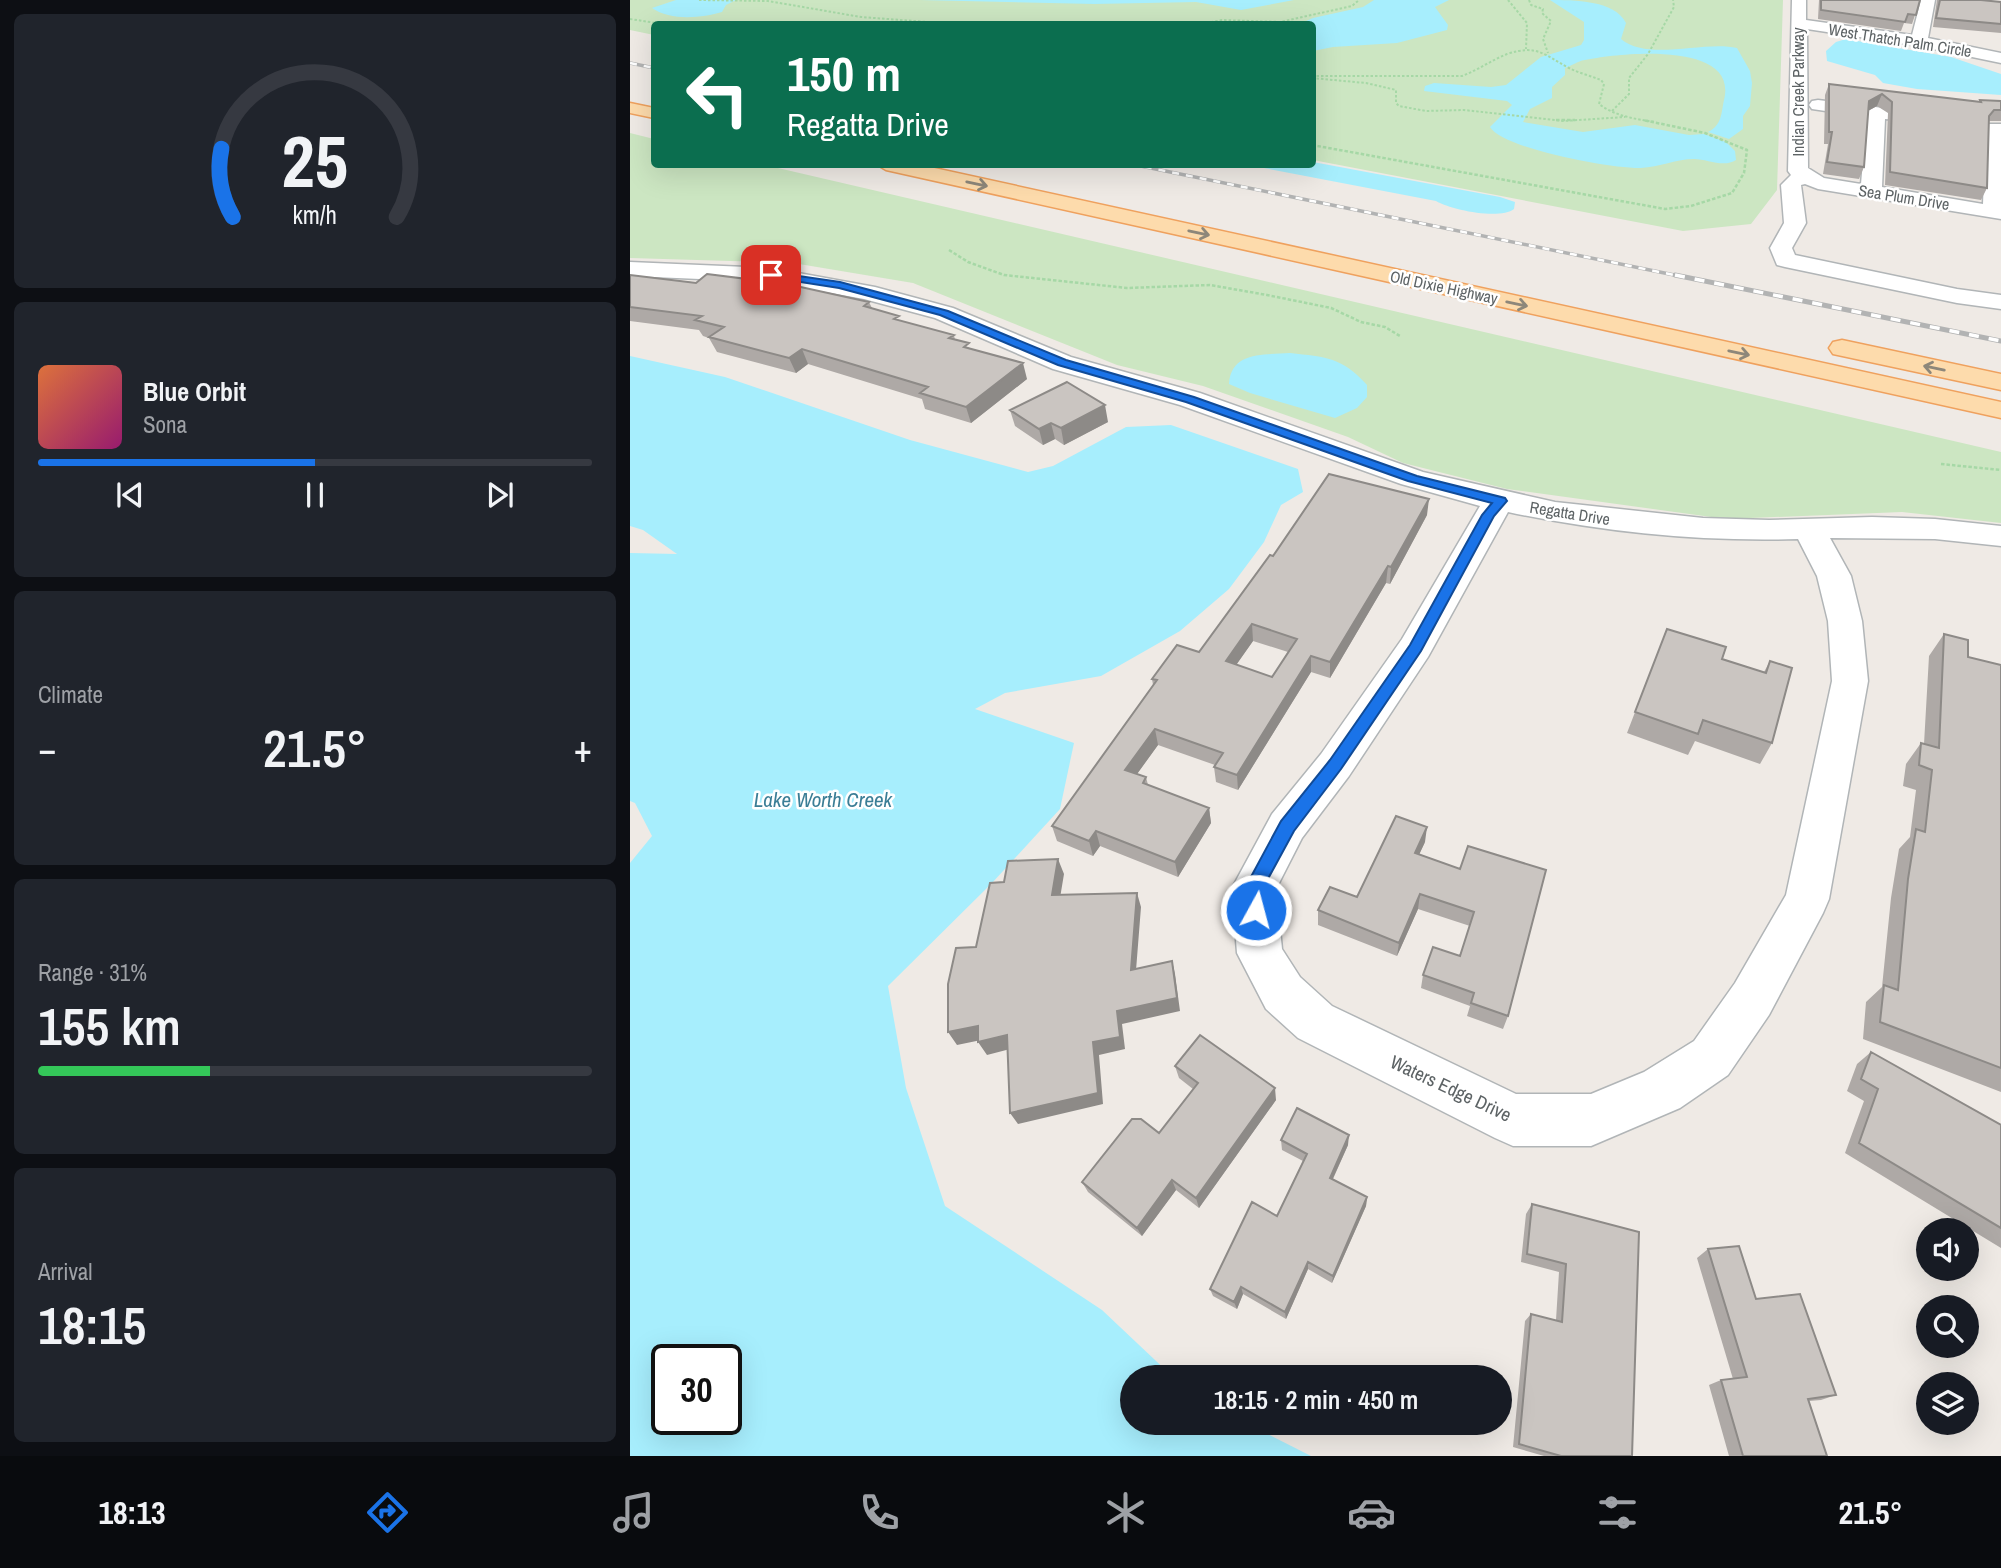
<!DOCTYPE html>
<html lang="en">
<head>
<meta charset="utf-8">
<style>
	:root { --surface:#171b24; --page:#20242c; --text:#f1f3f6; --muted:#9ea1a6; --line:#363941; --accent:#1a73e8 }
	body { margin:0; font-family:"Archivo Narrow",sans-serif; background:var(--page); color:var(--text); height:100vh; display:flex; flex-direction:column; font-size:26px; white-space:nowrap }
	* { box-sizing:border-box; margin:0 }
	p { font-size:23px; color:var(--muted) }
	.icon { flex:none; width:38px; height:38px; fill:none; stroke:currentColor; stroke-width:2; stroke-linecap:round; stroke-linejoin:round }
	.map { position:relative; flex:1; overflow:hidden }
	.sheet { display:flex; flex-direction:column; gap:14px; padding:14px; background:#0d0f14; width:630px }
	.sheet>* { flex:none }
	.top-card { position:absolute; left:21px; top:21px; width:665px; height:147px; border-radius:7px; box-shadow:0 7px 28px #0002; background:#0b6e4f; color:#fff; overflow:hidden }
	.buttons { position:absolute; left:1286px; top:1218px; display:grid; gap:14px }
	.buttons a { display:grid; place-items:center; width:63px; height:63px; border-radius:50%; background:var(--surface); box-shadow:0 7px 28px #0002; font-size:35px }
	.speed { position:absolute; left:21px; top:1344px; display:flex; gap:14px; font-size:35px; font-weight:700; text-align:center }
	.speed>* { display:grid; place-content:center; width:91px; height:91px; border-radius:50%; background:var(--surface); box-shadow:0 7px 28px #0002; line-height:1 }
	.speed .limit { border:4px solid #111; border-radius:10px; background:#fff; color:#111 }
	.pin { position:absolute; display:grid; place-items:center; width:60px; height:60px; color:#fff; margin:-30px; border-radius:14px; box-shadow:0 4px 10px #0006 }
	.me { position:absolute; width:77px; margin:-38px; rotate:7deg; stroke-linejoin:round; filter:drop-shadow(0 0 5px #0008) }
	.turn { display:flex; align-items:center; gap:24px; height:147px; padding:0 21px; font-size:32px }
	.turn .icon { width:91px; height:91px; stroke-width:2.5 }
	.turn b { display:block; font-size:49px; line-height:60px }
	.big { font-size:52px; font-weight:600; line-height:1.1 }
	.sheet .tile { flex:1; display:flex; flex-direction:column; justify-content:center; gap:10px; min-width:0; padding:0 24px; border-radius:10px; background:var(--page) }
	.sheet .dial { align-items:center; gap:0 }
	.dial svg { height:182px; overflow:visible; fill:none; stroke:var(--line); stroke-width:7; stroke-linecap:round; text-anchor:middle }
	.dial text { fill:var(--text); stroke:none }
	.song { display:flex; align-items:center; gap:21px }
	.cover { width:84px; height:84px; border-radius:10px; background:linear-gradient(135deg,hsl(20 70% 55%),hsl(320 70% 35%)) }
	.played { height:7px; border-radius:4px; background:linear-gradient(90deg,var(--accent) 50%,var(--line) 50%) }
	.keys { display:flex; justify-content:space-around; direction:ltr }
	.heat { display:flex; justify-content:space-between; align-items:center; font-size:38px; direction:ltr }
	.charge { height:10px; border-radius:5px; background:linear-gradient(90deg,#34c759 31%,var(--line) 0) }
	.trip { position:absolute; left:490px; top:1365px; width:392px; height:70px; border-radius:35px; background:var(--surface); box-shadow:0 7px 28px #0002; font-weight:600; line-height:70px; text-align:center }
	.dock { display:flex; height:112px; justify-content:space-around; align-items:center; background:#090b0e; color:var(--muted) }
	.dock .icon { width:49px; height:49px }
	.dock .on { color:var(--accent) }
	.dock b { font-size:32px; color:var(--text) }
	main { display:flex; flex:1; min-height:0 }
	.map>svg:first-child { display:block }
	.green { fill:#cce6c2 }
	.water { fill:#a7eefd; fill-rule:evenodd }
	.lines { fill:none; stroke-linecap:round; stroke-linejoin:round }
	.minor-casing { stroke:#b1b5b7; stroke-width:3 }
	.major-casing { stroke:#efa15e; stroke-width:3 }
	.path-far1 { stroke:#a6d8a6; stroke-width:2; stroke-dasharray:2.5 2; stroke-linecap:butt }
	.path { stroke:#a6d8a6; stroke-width:2.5; stroke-dasharray:3.5 2; stroke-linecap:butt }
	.minor { fill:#fff; fill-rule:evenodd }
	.major { fill:#fddbac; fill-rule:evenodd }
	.rail-far1-casing { stroke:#b2b3b3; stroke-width:3.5 }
	.rail-casing { stroke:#b2b3b3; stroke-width:5 }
	.rail-far1 { stroke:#fff; stroke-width:2.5; stroke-dasharray:7; stroke-linecap:butt }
	.rail { stroke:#fff; stroke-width:3.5; stroke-dasharray:10; stroke-linecap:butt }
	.wall { fill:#aea9a6; fill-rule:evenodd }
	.shaded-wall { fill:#8d8a87 }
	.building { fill:#cac5c1; stroke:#8d8a87; stroke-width:2; fill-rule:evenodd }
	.oneway { stroke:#8d877a }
	.route { fill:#1a73e8; stroke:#114b97; stroke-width:2 }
	.labels { text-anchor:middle; stroke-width:5; stroke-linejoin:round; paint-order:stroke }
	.far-street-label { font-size:16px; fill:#5d6365; stroke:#fff }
	.street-label { font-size:19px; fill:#5d6365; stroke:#fff }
	.water-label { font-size:21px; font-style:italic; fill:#3b7e96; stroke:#fff }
</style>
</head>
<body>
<main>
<section class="sheet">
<div class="tile dial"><svg viewBox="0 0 100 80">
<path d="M14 69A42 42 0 1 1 86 69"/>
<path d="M14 69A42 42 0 0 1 9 39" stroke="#1a73e8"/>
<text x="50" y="56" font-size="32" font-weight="700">25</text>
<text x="50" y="72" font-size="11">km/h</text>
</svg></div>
<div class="tile">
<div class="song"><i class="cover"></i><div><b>Blue Orbit</b><p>Sona</p></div></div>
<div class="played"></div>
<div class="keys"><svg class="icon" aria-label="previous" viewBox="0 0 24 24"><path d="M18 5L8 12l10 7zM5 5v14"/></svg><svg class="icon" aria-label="pause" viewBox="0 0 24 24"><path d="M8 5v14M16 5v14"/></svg><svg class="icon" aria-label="next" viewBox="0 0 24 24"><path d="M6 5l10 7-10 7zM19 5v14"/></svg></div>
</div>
<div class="tile"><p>Climate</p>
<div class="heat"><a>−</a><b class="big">21.5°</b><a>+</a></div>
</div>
<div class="tile"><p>Range · 31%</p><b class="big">155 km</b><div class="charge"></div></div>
<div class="tile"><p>Arrival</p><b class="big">18:15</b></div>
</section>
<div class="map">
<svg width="1371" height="1456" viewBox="0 0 1371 1456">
	<rect width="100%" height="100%" fill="#efeae5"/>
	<path class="green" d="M0,0H1153L1147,190L1121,224L1053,231L683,160L682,24H24V35L0,30Z
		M0,133L24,139V164L135,165L1371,452V523L1272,512L1096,519L877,489L773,463L718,437L573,386L487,365L283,283L163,263L0,258Z"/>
	<path class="water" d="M46,0H106L96,5L92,12C72,18 40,21 22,8Z
		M290,0H664L611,10L566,2L464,4Z
		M744,0H819L805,7L818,25L817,30L767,43L703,47L683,51L682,24H669L683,18L733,7Z
		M920,0C943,0 985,0 996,23L991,39C1019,62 1074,40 1107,48L1120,71L1122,83L1120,106L1113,116V129L1099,139L1078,132C1092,125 1091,114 1094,100C1109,40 989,53 955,60C947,61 942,66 935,68V75L922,87V98L900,109L893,122L953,132L1005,125L1059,135L1074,134L1096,142L1105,151L1106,160C1094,168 1077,159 1064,159C1047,159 1029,167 1011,168C984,169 873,149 860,127L882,105L877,101L794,91L795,86L804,83L861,87L876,85L911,57L951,45L954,40V22Z
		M1216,39L1321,57L1371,74V95L1287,89L1253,83L1245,75L1197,61L1196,51L1206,42Z
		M683,162L870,197L885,202L884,209C870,220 821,210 806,201L618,165L682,164Z
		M660,353C696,357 712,357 737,385V397L727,408L705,418L620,393L599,384C601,351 634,355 660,353Z
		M0,356L95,377L280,440L398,472L423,466L496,427L541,425L668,469L673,492L651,505L634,542L599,589L550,631L471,676L375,693L345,709L444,743L430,809L362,883L258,986L276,1088L315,1206L472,1310L543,1377H502V1423H616L681,1456H0V863L22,836L5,803L0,801V553L47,554L13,530L0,526ZM37,1360H96V1419H37Z"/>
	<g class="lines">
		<defs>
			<path id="minor" d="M1162,0H1176V20L1282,35L1291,0H1305L1298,38L1371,53V63L1289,46L1177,29L1178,168L1194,178L1231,184L1237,117L1182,109L1179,105L1182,101L1188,100L1286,112L1292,114L1295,118L1292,122L1255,119L1252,187L1353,204L1356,128L1358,124H1371V219L1188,189L1175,184L1171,185L1176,223L1162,248L1165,255L1327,289L1371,295V309L1327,303L1155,267L1147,265L1140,248L1154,223L1151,185L1161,175L1158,171Z
				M0,262L141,268L245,287L323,308L441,357L570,393L793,472L925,502L1073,518L1139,520L1242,517L1305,519L1371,526V546L1305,539L1200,538L1221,576L1232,621L1238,681L1199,899L1193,913L1139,1015L1098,1075L1050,1108L961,1146H883L865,1138L668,1038L636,1009L607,953L602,888L642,814L691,754L772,639L850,506L771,484L550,405L423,369L305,318L234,299L141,282L0,276ZM878,512C972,532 1072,542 1168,539L1187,576L1198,621L1202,681L1156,895L1105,983L1064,1041L1014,1072L961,1094H886L702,1006L670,977L652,949L646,889L672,838L719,776L798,657Z"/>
			<path id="major" d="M0,103L24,108V118L0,113Z
				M246,164H286L1371,402V418L256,170Z
				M1212,340L1371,374V390L1203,354L1199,348L1203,342Z"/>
		</defs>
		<use href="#minor" class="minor-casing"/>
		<use href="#major" class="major-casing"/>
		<path class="path-far1" d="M69,0L138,1L231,17L324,24
			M878,0L897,23L896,49
			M899,0L901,5L913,9L912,13L921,21L913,39L918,53
			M0,19L33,24
			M431,24H485
			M572,24L592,20L650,22L722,6L729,0
			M682,76H832C848,70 862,60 877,54C908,44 914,55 939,68C949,73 961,76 971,80L974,84L969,104C985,116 1005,119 1025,122
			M682,78L736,83L766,90V103L769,106L796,111L834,110L933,121L995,117
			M982,111L999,94V78L1018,54L1044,7L1043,0"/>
		<path class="path" d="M926,120H945
			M682,145L1035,209L1061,206L1102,193L1114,173L1117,150L1075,133L1013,120
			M319,250L338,262L374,275L497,288L580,285L637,295L701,308L731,322L755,327L770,336
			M1311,464L1371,470"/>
		<use href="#minor" class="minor"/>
		<use href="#major" class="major"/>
		<defs>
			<path id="rail-far1" d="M0,63L24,68
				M501,164L1054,277"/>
			<path id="rail" d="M1045,275L1371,341"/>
		</defs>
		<use href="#rail-far1" class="rail-far1-casing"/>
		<use href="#rail" class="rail-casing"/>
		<use href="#rail-far1" class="rail-far1"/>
		<use href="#rail" class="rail"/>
	</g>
	<path class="wall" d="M1189,0H1290L1282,24L1274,23L1271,31L1188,19Z
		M1307,0H1351L1371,2V33L1303,27Z
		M1199,84L1349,102L1350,100L1371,101V121H1359L1357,188L1351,200L1255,185L1258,113L1247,106L1238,111L1234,167L1229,179L1193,174L1198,144H1194L1195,95Z
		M0,275L239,302L242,308L271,321L324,335L325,340L397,379L341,423L295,409L292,399L178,364L166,373L87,352L79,338L73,336L69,330L0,321Z
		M380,410L478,422L434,445L425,439L413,445L385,426Z
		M797,515L760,584L756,583L700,678L681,672L608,790L586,782L584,767L585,765L528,745L507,774L516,777L518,785L579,808L581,823L548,877L470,846L463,856L427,841L422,826L523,685L522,679L569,652L643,556ZM623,641L658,652L642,677L606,665Z
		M1037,629L1092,659L1134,672L1140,661L1142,743L1130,764L1065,741L1058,755L997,733Z
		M1314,634L1338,657L1371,665V1092L1233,1039L1236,1002L1252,987L1261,898L1269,849L1280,837L1286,790L1273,786L1276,764L1291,743L1294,744L1299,656Z
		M795,842L789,854L830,869L878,1016L873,1029L837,1016L840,1006L791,988L793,975L830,956L840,926L788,909L767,956L688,925V910L727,897Z
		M1241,1052L1371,1125V1248L1215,1153L1234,1101L1217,1091L1227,1064Z
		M545,1066L646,1100L569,1208L546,1190L512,1236L458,1192L452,1182L529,1133L563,1089L549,1078Z
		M651,1140L718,1145L703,1179L737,1197L736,1206L702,1283L678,1269L656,1319L613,1294L607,1309L583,1296L580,1289L647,1216L673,1161L652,1150Z
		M902,1204L1009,1232L1002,1456H914L883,1447L895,1321L901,1314L926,1320L929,1272L891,1262L896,1214Z
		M1078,1249L1126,1299L1206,1395L1191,1400L1179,1401L1197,1456H1099L1079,1385L1091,1380L1103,1379L1067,1258Z"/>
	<path class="shaded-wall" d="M1252,94L1247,106L1234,113L1239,101Z
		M172,349L178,364L166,373L159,358Z
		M393,363L397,379L341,423L336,407Z
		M475,405L478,422L434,445L431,428Z
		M421,423L425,439L413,445L409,429Z
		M799,499L797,515L760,584L761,567Z
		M758,566L756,583L700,678V662Z
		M622,624L623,641L597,678L596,661Z
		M681,656V672L608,790L607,775Z
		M525,729L528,745L499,785L495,770Z
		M579,808L581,823L548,877L545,862Z
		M797,827L795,842L783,868L785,853Z
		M466,831L470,846L463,856L459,841Z
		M428,859L434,874L428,910L422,895Z
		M507,893L511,907L505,983L501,970Z
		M790,894L788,909L767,956L769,943Z
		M542,961L545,974L550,1011L492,1024L495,1049L469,1055L473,1104L388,1124L380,1113L463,1042L487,1011Z
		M348,1026L356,1039L327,1045L318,1032Z
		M377,1035L384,1048L357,1055L348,1042Z
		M645,1088L646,1100L569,1208L566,1198Z
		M719,1135L718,1145L699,1187L700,1178Z
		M542,1180L546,1190L512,1236L507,1228Z
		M737,1197L736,1206L702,1283L703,1276Z
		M678,1262V1269L656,1319L655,1312Z
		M611,1287L613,1294L607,1309L604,1302Z"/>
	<path class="building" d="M1191,0H1290L1286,15L1278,14L1275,22L1191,10Z
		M1310,0H1351L1371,2V24L1306,18Z
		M1199,84L1351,102L1350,100L1371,101V110H1364L1359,116L1357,188L1260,172L1262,102L1252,94L1239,101L1234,167L1197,162L1202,132H1199Z
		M77,274L157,284L239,302L234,306L269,316L264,319L324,335L319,338L339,343L334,347L393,363L336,407L290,393L298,387L172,349L159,358L79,337L94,327L65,320L72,316L0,307V275L66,283Z
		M437,382L475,405L431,428L421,423L409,429L380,410Z
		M699,474L799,499L761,567L758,566L700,662L681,656L607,775L584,767L593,753L525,729L495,770L516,777L513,783L579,808L545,862L466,831L459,841L422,826L527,680L522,679L547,645L569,652L640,555L643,556ZM622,624L667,639L642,677L596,661Z
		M1037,629L1096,647L1092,659L1136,673L1140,661L1162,668L1142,743L1073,720L1068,734L1005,712Z
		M1314,634L1338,640V657L1371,665V1068L1250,1022L1254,985L1268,990L1278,879L1286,829L1295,832L1302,770L1289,765L1291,743L1309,748Z
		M766,816L797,827L785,853L830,869L838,846L916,870L878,1016L841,1003L844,993L793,975L803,947L830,956L844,912L790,894L769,943L688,910L700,887L727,897Z
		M428,859L422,895L507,893L501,970L542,961L547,998L487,1011L490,1037L463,1042L468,1093L380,1113L377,1035L348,1042V1026L318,1032V984L326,948L346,947L360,883L374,882L378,861Z
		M570,1035L645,1088L566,1198L542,1180L507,1228L452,1182L502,1119H511L529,1133L568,1083L545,1066Z
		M1241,1052L1371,1125V1228L1229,1143L1248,1089L1231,1079Z
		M667,1108L719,1135L700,1178L737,1197L703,1276L678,1262L655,1312L611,1287L604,1302L580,1289L622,1202L647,1216L677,1154L651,1140Z
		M902,1204L1009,1232L1002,1456H931L889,1444L901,1314L932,1322L936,1264L897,1254Z
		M1109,1246L1126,1299L1170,1294L1206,1395L1178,1399L1197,1456H1113L1091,1380L1117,1377L1078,1249Z"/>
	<defs><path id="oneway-shaft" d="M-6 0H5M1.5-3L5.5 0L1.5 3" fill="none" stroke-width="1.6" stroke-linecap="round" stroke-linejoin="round" transform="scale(1.75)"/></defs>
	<g class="oneway">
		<use href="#oneway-shaft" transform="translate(347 184) rotate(12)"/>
		<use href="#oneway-shaft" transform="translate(569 233) rotate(12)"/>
		<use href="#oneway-shaft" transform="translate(887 304) rotate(12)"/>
		<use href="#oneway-shaft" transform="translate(1109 353) rotate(12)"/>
		<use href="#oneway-shaft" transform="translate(1304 368) rotate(-168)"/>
	</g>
	<path class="route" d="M141,272L210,282L318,311L436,360L564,397L787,476L875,498L877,501L864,516L791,651L711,769L664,831L633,888L635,910L633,916L626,918L620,916L615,888L651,821L700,760L780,645L852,515L862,503L778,481L556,402L428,365L310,315L209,288L138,277V273Z"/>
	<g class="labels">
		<g class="far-street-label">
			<text transform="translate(1270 40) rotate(9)" y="6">West Thatch Palm Circle</text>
			<text transform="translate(1168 92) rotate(-90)" y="6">Indian Creek Parkway</text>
			<text transform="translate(1274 197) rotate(9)" y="6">Sea Plum Drive</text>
			<text transform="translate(814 287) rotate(12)" y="6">Old Dixie Highway</text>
			<text transform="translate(940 513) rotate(9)" y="6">Regatta Drive</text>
		</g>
		<g class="street-label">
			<text transform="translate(821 1088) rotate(25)" y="7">Waters Edge Drive</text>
		</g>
		<g class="water-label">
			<text x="193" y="807">Lake Worth Creek</text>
		</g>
	</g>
</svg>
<div class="buttons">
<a><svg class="icon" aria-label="sound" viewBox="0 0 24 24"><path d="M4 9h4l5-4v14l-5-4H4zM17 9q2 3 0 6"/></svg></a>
<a><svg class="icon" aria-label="search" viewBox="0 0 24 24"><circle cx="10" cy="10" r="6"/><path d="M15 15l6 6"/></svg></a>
<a><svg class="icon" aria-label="layers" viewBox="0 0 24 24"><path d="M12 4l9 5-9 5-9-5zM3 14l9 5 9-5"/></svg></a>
</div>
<div class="speed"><div class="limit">30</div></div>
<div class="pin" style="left:141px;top:275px;background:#d93025"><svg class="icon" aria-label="arrive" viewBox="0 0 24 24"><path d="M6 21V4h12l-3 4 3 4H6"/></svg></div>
<svg class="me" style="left:626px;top:910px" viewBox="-20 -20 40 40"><circle r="17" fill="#1a73e8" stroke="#fff" stroke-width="3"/><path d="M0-11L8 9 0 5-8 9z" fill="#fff"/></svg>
<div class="trip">18:15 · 2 min · 450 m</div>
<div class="top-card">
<div class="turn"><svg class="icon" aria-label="left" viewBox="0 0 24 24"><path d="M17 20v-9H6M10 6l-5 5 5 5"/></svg><div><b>150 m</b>Regatta Drive</div></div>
</div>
</div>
</main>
<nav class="dock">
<b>18:13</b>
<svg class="icon on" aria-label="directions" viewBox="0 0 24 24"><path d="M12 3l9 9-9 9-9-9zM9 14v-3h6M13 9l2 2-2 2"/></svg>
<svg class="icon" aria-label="music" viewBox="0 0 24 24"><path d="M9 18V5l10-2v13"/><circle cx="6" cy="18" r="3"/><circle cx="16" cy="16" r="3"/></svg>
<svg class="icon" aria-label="phone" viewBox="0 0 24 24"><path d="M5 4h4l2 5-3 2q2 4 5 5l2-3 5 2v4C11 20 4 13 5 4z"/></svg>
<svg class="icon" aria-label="climate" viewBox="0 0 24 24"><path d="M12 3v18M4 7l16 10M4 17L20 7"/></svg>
<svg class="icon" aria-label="car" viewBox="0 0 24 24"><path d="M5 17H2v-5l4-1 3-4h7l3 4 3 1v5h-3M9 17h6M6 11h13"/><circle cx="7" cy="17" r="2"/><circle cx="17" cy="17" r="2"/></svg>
<svg class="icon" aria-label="filters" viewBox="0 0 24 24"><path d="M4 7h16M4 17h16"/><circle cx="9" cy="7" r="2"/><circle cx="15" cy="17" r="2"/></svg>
<b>21.5°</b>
</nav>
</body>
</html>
